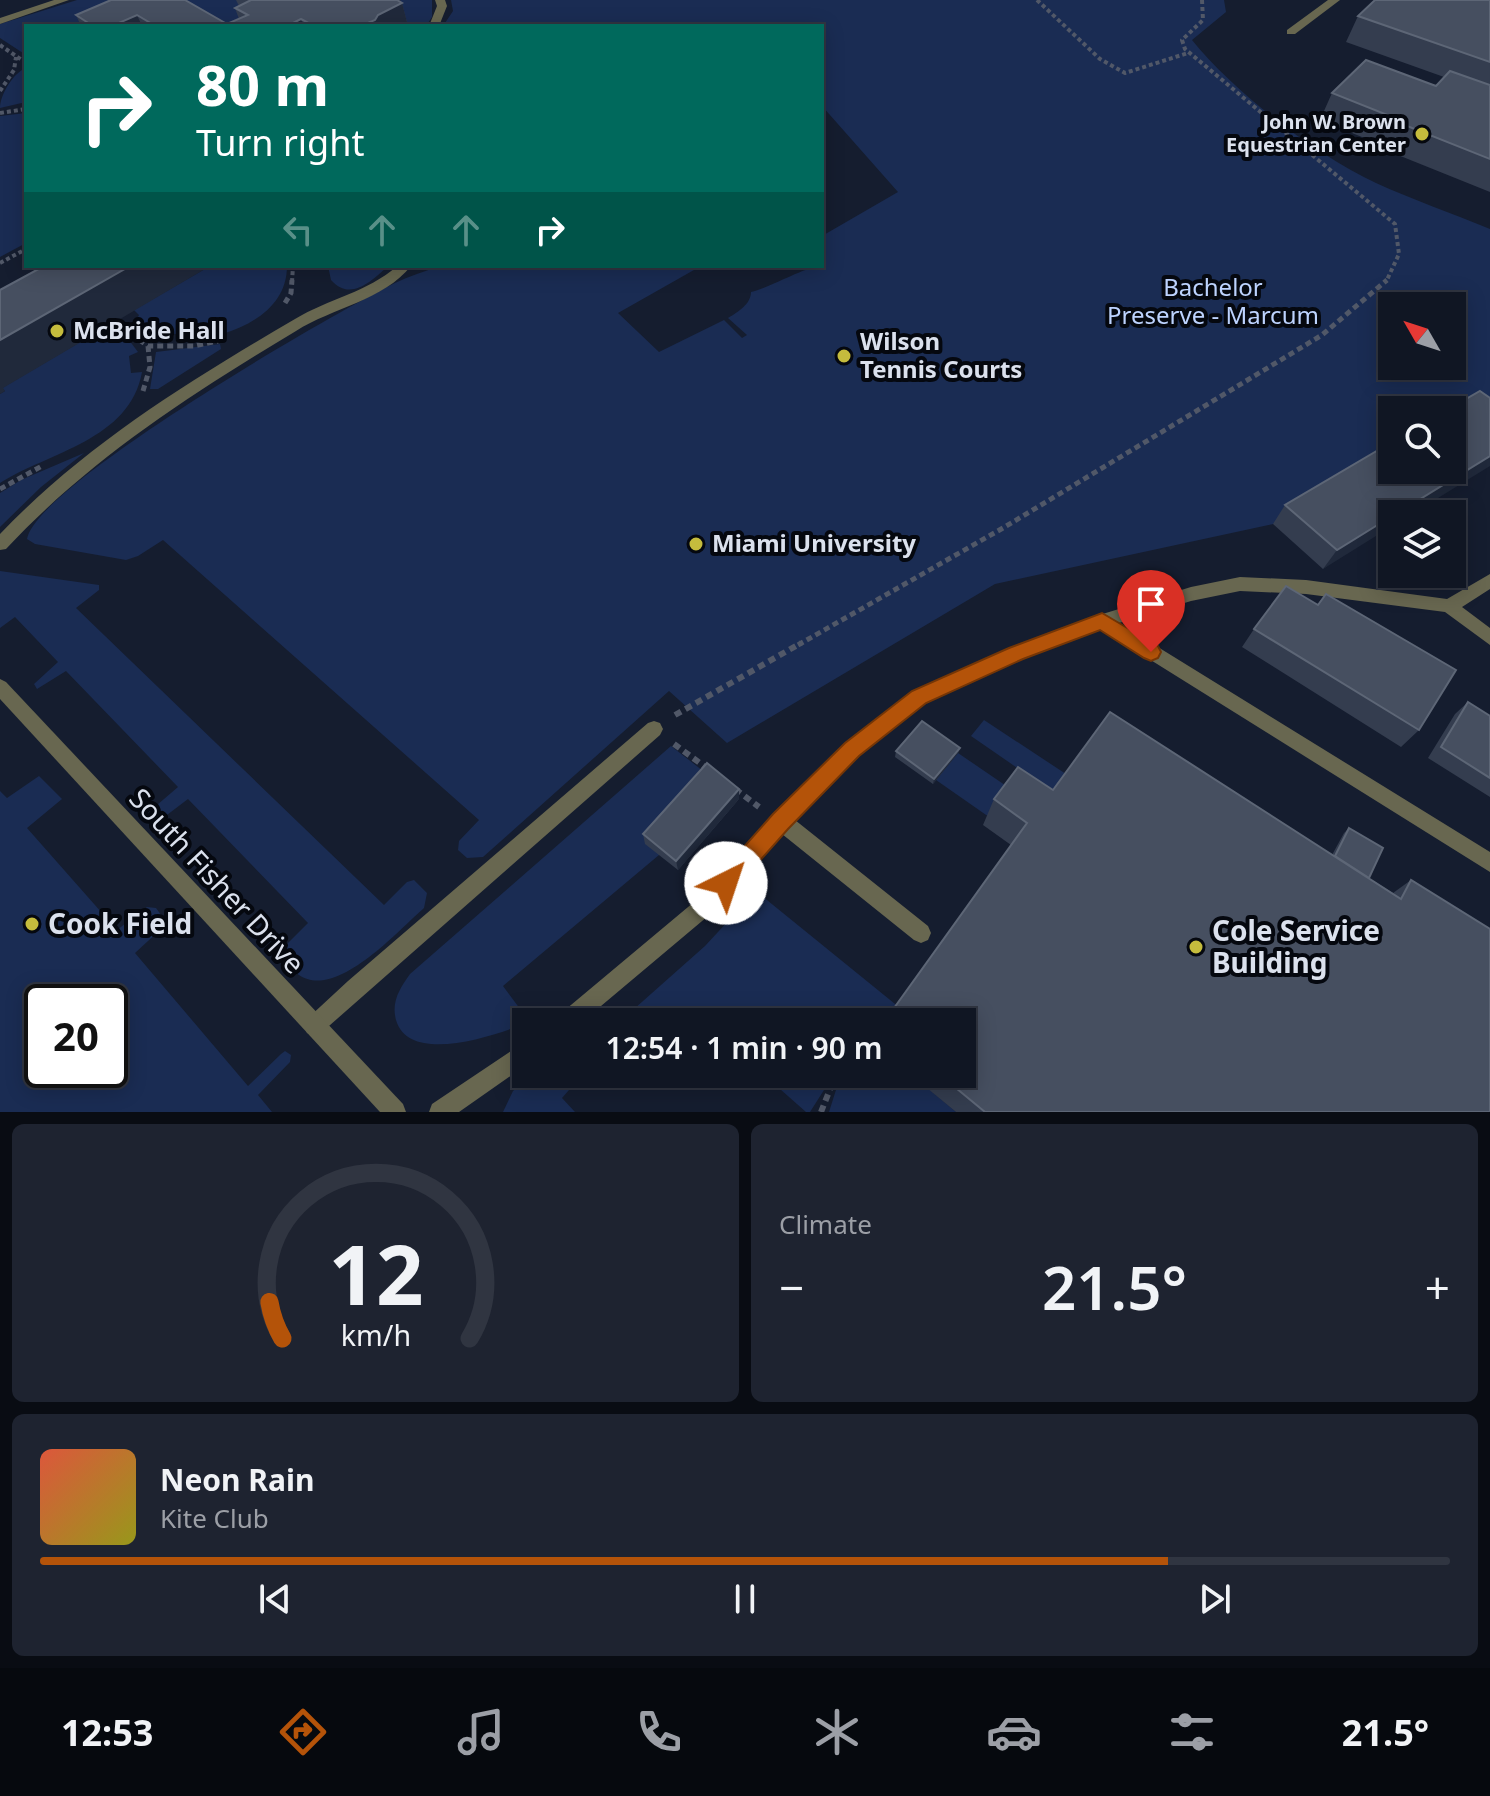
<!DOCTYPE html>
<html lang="en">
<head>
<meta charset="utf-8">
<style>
	:root { --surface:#101623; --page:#1e2330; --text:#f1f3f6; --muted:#9c9fa6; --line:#303541; --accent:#b45309 }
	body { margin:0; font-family:"Noto Sans",sans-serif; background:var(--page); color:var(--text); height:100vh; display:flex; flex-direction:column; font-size:30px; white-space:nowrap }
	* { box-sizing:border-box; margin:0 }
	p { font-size:26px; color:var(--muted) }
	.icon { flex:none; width:44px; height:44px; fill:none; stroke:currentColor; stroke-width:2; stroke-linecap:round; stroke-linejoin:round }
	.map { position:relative; height:1112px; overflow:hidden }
	.drawer { display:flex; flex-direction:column; gap:12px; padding:12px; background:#090c13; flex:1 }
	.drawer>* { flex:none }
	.top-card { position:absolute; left:24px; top:24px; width:800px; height:244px; border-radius:0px; box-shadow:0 4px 20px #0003,0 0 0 2px var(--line); background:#00695c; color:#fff; overflow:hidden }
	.needle { width:52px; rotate:309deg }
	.controls { position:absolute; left:1378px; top:292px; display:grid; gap:16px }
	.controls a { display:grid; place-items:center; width:88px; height:88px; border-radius:0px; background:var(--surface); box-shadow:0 4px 20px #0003,0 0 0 2px var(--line); font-size:40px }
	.speed { position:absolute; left:24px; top:984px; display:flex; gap:16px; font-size:40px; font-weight:700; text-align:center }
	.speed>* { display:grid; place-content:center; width:104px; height:104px; border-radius:50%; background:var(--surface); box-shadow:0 4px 20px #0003,0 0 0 2px var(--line); line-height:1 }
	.speed .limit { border:4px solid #111; border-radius:12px; background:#fff; color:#111 }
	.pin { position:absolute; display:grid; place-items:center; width:68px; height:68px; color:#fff; margin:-82px -34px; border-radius:50% 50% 50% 0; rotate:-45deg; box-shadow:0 0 8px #0007 }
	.pin .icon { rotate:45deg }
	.me { position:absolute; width:88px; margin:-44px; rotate:41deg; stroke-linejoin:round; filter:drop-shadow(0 0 6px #0008) }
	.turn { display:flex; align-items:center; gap:28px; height:168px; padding:0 40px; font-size:36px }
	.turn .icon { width:104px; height:104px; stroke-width:2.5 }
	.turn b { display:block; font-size:56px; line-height:68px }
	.lanes { display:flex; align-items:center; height:76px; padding:0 40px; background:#0003; justify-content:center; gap:40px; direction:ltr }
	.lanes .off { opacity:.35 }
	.big { font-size:60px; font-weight:600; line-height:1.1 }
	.drawer .tile { flex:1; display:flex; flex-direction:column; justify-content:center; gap:12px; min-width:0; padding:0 28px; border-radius:12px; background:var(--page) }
	.drawer .dial { align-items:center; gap:0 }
	.dial svg { height:208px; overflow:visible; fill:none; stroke:var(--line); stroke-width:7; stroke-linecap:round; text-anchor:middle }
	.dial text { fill:var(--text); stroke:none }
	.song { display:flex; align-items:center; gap:24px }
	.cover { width:96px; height:96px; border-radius:12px; background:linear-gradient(135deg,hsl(10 70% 55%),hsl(60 70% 35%)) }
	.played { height:8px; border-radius:4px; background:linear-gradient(90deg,var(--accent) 80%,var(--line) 80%) }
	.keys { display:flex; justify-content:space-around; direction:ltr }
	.heat { display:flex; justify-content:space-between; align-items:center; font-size:44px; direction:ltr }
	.drawer .tiles { flex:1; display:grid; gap:12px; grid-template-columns:1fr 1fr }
	.tile:last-child { grid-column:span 2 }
	.trip { position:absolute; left:512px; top:1008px; width:464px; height:80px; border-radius:0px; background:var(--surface); box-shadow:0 4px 20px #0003,0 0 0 2px var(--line); font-weight:600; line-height:80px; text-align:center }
	.menu { display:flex; height:128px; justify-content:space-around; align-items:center; background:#06090e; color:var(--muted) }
	.menu .icon { width:56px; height:56px }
	.menu .current { color:var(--accent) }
	.menu b { font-size:36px; color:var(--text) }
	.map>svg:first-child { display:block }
	.green { fill:#1a2c53; fill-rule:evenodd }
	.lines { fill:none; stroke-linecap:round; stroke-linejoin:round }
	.path-far2 { stroke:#515868; stroke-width:4; stroke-dasharray:4 3; stroke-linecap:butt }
	.path-far1 { stroke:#515868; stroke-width:5; stroke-dasharray:6 4; stroke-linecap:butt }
	.path { stroke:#515868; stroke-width:6; stroke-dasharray:7 5; stroke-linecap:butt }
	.service { fill:#686750; fill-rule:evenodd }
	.minor { fill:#686750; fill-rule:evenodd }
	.wall { fill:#343d4f }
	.shaded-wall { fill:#20293b }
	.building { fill:#464f60; stroke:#5d6676; stroke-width:2 }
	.route { fill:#b45309; stroke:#753606; stroke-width:2 }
	.poi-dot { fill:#c5bc3d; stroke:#05080f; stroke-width:3 }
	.labels { text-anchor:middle; stroke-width:8; stroke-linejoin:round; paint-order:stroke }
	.far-poi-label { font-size:20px; font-weight:bold; fill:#dbe1ed; stroke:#05080f; text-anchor:end }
	.park-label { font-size:24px; fill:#bdd3fe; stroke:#05080f }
	.poi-label { font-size:24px; font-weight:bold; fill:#dbe1ed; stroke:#05080f; text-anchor:start }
	.near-street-label { font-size:28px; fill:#dbe1ed; stroke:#05080f }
	.near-poi-label { font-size:28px; font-weight:bold; fill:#dbe1ed; stroke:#05080f; text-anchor:start }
</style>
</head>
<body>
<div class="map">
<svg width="1490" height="1112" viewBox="0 0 1490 1112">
	<rect width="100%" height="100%" fill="#151d2f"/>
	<path class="green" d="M77,0H270L242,14L264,26H26V55L0,38V24Z
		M401,0H432V17L426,26H389L376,13Z
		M451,0H1224L1226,12L1192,40C1234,92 1314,154 1376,183C1413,200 1452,213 1490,229V442L1452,410H1392V454L1273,524L995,584L727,743L669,691L483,857L467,858L458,850L459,841L479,820L163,540L138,556L126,560L35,544L27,539C36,485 335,312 395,283C410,276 425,271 441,266H701L618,313L659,352L724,320L742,338L747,335L728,318C738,312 751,304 751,292C772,287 806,266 822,266L825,255L822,236L898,192L822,106V26H443L453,11ZM1392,306H1452V366H1392Z
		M26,68V102L0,108C0,95 13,73 26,68Z
		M26,113V243L0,257V116Z
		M210,266H287C287,317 229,336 187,342L188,335L153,332L135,323L139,315L134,310Z
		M328,266H388C372,281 350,302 331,280Z
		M109,325L126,336L138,352L129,356L131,373L142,372C130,440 49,452 0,483V394L5,391L2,388Z
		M220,344L221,349L158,389H150L156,352Z
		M84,453L41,487L0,527V493L21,480Z
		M0,571L99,585V590L76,608L384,905L407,882L414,880L427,893L424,908C394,934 315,1025 283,954L287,944L308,923L188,799L163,818L155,816L157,805L178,787L66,671L37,689L34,684L58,662L15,617L0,628Z
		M984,720L1069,776L1055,794L971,736Z
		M671,746L707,774L659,855L503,986L526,1017L524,1024C493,1036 409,1065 396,1020C391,1002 400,988 410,974Z
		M958,753L1043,811L989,817L936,780Z
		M39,776L62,799L27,828L117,930L147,907L156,908L164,919L161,929L135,953L248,1086L281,1054L285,1051L291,1055L290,1062L258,1095L272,1112H0V791L7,798ZM42,1002H110V1070H42Z
		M756,891L900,1008L896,1013C876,1007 860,1003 846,1022H704L700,1018L696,1022H631L634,1009L705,946Z
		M534,1074H583L562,1098L575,1112H503L513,1091Z
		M763,1074H827L824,1090L810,1112H806Z
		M841,1074H911L956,1112H829Z"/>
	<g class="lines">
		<path class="path-far2" d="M1037,0L1100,59L1125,73L1188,53
			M1202,0L1203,20L1182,40L1185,49L1395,224L1399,254L1386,282
			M0,45L26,63
			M0,91L14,70L16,57
			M0,113L26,109
			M0,263L26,249
			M292,282L293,266"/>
		<path class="path-far1" d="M285,303L291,293L292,280
			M115,322L148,346H194L218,341
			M143,391L150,367L148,346
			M0,489L42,466
			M798,645L1003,528L1322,335L1387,280"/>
		<path class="path" d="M675,715L801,643
			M674,744L708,769
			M735,789L759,807
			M862,1022H880
			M821,1112L836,1074"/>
		<path class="service" d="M54,0H69L0,24V18Z
			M435,0H445L447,6L439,26H429L437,6Z
			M1328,0H1340L1295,34H1287V30Z
			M397,266H411C384,300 332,308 296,331C191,394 90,459 6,549L0,550V534C85,445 189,381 295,319C328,299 368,292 397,266Z
			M1490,574V589L1462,607L1490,628V645L1445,612L1306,594L1240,591L1191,601L1119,623L1490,852V872L1101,629L1022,659L925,702L858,755L795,820L928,926L931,933L928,940L921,943L914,940L782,834L714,911L582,1022H556L559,1015L700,897L774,815L846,743L913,692L1010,649L1096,616L1191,587L1240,577L1306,580L1447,599Z
			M654,721L660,723L663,729L660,735L321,1033L314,1036L307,1033L304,1026L307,1019L348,981L648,723Z
			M526,1041V1065L459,1112H429L432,1104Z"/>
		<path class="minor" d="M0,679L6,682L403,1104L406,1112H380L0,699Z"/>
	</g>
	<path class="wall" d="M111,0L227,24L239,19L235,8L239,6L236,0H401L399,1L402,3L408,26H81L76,15Z
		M1490,0V192L1388,151L1389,148L1320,120L1332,93L1436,86L1444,77L1346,42L1358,16Z
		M1452,470L1323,569L1273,524L1285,505Z
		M1326,594L1419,730L1401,747L1242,647L1254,629L1317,605Z
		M1468,702L1490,716V797L1428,758L1455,714Z
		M960,748L958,753L933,784L895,757L896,751Z
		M1053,790L1332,855L1344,833L1349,828L1369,878L1393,893L1411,880L1490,1112H956L910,1074H962L1011,845L983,825L994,799Z
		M739,799L678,870L645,844L643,834Z"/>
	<path class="shaded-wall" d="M372,0H401L383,9L402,3L408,26H361Z
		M137,15L142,26H112Z
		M301,19L304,26H287Z
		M130,266H210L3,388L5,391L0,394V340Z
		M1490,456V466L1412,514H1396Z
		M1392,516V526L1323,569L1337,550Z
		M960,748L958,753L933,784L934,779Z
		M739,789V799L678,870L676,861Z"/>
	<path class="building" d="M111,0H185L227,24L248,15L235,8L251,0H397L402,3L378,15L375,20L361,26H314L301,19L287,26H268L262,23L255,26H148L152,24L137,15L112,26H93L76,15Z
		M1375,0H1490V62L1358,16Z
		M1366,60L1436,86L1450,71L1490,85V159L1402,124L1405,122L1332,93Z
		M44,266H130L0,340V290Z
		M1480,391L1490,398V456L1396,514H1392V516L1337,550L1285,505L1392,442V470H1452V410H1447Z
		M1286,586L1318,605L1326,594L1456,670L1419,730L1254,629Z
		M1468,702L1490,716V778L1441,747Z
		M1110,712L1401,899L1411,880L1490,929V1112H985L939,1074H962V1022H884L1027,823L994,799L1018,767L1053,790Z
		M922,721L960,748L934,779L896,751Z
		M707,763L739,789L676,861L643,834Z
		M1349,828L1383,848L1369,878L1335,856Z"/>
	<path class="route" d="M1102,613L1158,646L1161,652L1158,658L1151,661L1144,658L1100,630L1023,659L926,703L859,756L788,829L733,891L726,894L718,891L715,883L718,876L773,814L845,743L912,691L1009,648Z"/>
	<g class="poi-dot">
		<circle cx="1422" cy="134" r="8"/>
		<circle cx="57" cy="331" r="8"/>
		<circle cx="844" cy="356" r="8"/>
		<circle cx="696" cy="544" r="8"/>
		<circle cx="32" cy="924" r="8"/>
		<circle cx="1196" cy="947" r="8"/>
	</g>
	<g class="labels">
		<g class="far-poi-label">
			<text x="1406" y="129">John W. Brown<tspan x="1406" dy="23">Equestrian Center</tspan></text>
		</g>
		<g class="park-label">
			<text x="1213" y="296">Bachelor<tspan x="1213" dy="28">Preserve - Marcum</tspan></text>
		</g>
		<g class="poi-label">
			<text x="73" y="339">McBride Hall</text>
			<text x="860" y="350">Wilson<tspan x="860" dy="28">Tennis Courts</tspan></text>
			<text x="712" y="552">Miami University</text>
		</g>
		<g class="near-street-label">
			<text transform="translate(217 881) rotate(47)" y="10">South Fisher Drive</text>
		</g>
		<g class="near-poi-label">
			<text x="48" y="934">Cook Field</text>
			<text x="1212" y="941">Cole Service<tspan x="1212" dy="32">Building</tspan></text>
		</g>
	</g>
</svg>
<div class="controls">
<a><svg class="needle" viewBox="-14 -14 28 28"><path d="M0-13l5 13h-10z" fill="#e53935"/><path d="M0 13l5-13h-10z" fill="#9c9fa6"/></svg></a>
<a><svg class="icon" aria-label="search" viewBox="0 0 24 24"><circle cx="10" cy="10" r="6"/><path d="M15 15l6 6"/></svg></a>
<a><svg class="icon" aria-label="layers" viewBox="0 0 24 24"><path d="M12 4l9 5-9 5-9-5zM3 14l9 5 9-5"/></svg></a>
</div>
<div class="speed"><div class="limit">20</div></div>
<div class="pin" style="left:1151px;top:652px;background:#d93025"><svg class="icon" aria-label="arrive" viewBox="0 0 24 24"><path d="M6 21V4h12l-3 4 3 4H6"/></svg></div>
<svg class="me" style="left:726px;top:883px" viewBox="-20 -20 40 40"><circle r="19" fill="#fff"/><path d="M0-13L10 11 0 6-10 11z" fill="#b45309"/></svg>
<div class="trip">12:54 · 1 min · 90 m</div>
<div class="top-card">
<div class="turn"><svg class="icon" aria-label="right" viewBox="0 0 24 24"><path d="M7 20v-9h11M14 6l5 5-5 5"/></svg><div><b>80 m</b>Turn right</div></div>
<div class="lanes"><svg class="icon off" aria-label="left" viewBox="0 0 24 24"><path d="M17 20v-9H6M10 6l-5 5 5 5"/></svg><svg class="icon off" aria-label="ahead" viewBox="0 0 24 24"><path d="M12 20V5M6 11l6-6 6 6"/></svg><svg class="icon off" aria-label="ahead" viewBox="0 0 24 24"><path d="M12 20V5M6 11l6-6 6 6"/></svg><svg class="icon" aria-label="right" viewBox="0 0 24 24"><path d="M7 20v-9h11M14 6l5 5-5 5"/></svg></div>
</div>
</div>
<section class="drawer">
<div class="tiles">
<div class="tile dial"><svg viewBox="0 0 100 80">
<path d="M14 69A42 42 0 1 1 86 69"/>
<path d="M14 69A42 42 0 0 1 9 55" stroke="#b45309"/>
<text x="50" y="56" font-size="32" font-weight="700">12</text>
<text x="50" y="72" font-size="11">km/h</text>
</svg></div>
<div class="tile"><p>Climate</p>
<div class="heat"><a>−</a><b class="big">21.5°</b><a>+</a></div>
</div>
<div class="tile">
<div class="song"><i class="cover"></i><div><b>Neon Rain</b><p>Kite Club</p></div></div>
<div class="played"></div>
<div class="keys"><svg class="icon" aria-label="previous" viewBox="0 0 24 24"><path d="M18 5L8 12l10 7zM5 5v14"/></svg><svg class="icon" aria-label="pause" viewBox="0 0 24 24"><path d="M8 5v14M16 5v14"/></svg><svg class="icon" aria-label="next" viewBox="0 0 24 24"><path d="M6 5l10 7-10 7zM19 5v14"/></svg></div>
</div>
</div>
</section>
<nav class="menu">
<b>12:53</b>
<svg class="icon current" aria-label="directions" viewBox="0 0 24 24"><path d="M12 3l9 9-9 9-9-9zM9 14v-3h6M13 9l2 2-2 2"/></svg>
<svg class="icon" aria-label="music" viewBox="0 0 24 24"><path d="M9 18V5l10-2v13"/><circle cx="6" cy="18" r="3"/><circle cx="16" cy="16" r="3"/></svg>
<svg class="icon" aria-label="phone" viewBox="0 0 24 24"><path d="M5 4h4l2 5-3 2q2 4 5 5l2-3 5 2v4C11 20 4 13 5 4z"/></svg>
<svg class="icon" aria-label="climate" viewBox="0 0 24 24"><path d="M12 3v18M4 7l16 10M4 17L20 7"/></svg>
<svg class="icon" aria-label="car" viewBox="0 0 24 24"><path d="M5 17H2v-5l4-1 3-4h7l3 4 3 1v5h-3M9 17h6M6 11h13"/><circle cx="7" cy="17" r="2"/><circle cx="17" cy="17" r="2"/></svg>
<svg class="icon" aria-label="filters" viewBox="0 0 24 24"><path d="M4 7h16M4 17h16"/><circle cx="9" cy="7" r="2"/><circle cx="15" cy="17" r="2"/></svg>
<b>21.5°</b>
</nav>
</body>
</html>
